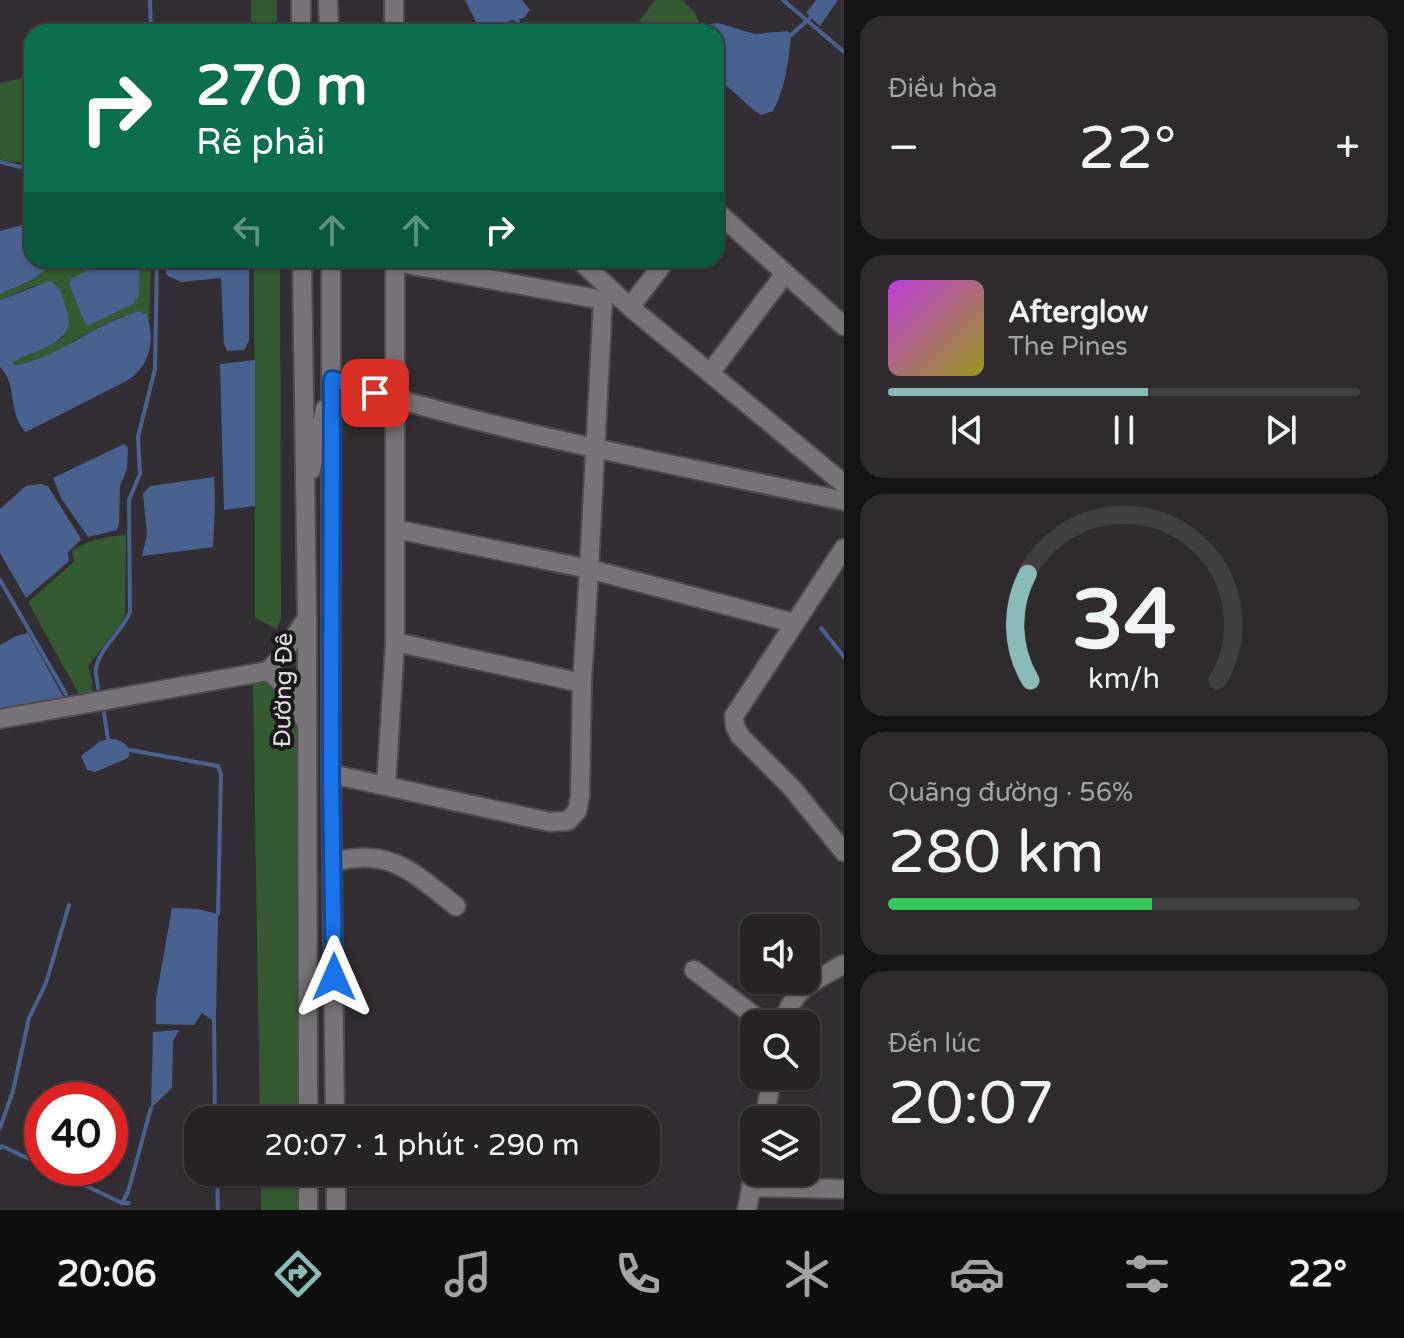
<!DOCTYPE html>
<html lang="vi">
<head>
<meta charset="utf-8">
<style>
	:root { --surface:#262226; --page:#2e2a2e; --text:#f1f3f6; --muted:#a4a4a7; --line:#423f43; --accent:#8bbbb9 }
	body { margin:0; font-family:"Varela Round",sans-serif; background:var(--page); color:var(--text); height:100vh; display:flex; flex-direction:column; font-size:30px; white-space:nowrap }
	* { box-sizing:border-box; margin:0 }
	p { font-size:26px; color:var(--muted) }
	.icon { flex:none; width:44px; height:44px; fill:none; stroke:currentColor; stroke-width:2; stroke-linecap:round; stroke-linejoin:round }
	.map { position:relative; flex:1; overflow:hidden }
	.panel { display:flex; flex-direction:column; gap:16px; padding:16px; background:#151315; width:560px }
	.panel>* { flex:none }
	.guide { position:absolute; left:24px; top:24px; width:700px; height:244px; border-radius:24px; box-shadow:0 2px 6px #0004,0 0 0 2px var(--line); background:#0b6e4f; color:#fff; overflow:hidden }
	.fabs { position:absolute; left:740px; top:914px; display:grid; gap:16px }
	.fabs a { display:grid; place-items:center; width:80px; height:80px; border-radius:16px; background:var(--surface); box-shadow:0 2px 6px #0004,0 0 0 2px var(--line); font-size:40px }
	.speed { position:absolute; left:24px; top:1082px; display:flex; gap:16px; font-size:40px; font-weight:700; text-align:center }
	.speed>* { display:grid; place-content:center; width:104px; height:104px; border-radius:50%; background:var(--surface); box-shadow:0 2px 6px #0004,0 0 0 2px var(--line); line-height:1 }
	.speed .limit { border:12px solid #d22; background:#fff; color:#111 }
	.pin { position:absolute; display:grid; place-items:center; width:68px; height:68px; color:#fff; margin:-34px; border-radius:16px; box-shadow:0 4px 12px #0006 }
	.me { position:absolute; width:88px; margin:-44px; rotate:0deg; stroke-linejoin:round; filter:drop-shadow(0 0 6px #0008) }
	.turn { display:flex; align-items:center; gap:28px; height:168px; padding:0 40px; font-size:36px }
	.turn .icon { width:104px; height:104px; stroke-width:2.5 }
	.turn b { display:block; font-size:56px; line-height:68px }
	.lanes { display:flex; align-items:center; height:76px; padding:0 40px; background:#0003; justify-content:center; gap:40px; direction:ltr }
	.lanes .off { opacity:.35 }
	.big { font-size:60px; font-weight:600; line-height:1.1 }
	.panel .card { flex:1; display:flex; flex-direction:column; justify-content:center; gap:12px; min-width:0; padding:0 28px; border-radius:24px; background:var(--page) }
	.panel .dial { align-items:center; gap:0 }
	.dial svg { height:208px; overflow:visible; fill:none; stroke:var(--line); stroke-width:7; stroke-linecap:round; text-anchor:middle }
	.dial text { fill:var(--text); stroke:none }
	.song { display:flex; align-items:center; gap:24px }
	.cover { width:96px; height:96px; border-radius:12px; background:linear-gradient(135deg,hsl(290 70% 55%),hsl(60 70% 35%)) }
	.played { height:8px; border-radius:4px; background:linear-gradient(90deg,var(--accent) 55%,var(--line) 55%) }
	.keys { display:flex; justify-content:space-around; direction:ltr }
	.heat { display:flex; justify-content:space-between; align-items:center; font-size:44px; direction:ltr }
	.charge { height:12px; border-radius:6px; background:linear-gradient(90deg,#34c759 56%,var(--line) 0) }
	.trip { position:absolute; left:184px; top:1106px; width:476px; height:80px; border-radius:24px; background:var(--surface); box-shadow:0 2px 6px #0004,0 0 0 2px var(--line); font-weight:600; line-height:80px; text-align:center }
	.dock { display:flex; height:128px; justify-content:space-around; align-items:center; background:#0f0e0f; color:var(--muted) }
	.dock .icon { width:56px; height:56px }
	.dock .current { color:var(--accent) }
	.dock b { font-size:36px; color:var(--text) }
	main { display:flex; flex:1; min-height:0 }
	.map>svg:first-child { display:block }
	.green { fill:#355a31 }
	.water { fill:#49618e }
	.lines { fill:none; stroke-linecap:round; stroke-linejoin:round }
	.stream { stroke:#49618e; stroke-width:4 }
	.minor-casing { stroke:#4f4a4f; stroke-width:22 }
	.minor { stroke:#787379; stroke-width:18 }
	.route-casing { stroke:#114b97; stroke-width:20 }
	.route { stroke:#1a73e8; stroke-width:14 }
	.labels { text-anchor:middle; stroke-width:8; stroke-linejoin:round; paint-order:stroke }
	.street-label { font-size:24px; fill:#e3dfe3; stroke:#191719 }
</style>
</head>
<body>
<main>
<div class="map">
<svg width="844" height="1210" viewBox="0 0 844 1210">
	<rect width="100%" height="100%" fill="#332e33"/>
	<path class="green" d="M251,0H277V32H251Z
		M655,0H682C694,11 701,16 697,32H631Z
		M32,76V159C21,163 11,164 0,159V83Z
		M54,260H66L80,266L93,260H110L70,279L69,285L85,323L89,325L139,296L140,260H151L149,321L146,314L138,311C128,315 117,318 107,323C78,337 46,362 13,365V362L64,337L36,285L0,300V294L32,280L55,263Z
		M254,260H280L281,618L277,629L255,618Z
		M126,535L125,614L122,622L88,666L92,680V692L81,698L28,602L74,562L72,551C90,539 105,537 126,535Z
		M261,682C285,689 295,712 300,735L302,1120H260L253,685Z
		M261,1172H303V1210H261Z"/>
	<path class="water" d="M465,0H522L530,10L524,18L509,21L501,32H481Z
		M816,0H838L820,26L806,13Z
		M718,23L755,34L788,31L791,35C789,60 785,89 773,111L761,115C744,104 734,89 716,79V32H705L710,24Z
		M22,225L32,238V260H54L55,263L32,280L0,294V231Z
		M110,260H140L139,296L133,304L89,325L85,323L69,285L70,279Z
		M166,260H249V341L244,350L227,351L224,344L221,278L181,282L166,275Z
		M50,281C61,288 62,295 66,307C80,343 38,348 13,362V365C41,363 77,339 102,326C113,320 126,316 138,311L146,314C156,338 150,364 130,379L26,432C7,414 18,384 0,367V300Z
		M255,360V506L224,510L220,364Z
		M124,444L128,448L127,469L120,486L119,524L117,530L88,537L61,498L53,478Z
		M214,477C216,501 214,523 213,547L142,556L147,534L143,494L150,486Z
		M40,484L48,486L81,539L68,552L69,561L26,598L0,553V509L26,486Z
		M28,633L64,698L0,709V645L16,636Z
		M108,739C119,739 124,741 130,750L128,758L95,772L87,770L81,756L99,742Z
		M172,908L197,909L218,914L216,1016L212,1020L202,1013L194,1025L156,1024V998Z
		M179,1030L173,1041L172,1088L151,1108L153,1032Z"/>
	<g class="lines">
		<path class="stream" d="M150,0L151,32
			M783,0L844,52
			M515,18L526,32
			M791,35L810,18
			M0,162L20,167L32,162
			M0,580L66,694
			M821,628L844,657
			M98,688C98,683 95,674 96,669C99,648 123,631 130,612L129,500L140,474L138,437L155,369L157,260
			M104,713L108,739
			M130,750L218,766L221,774L218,914
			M214,1018L215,1120
			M0,1128L13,1091L29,1018L46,983L69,905
			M0,1148L2,1146L42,1165
			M49,1168L122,1203H129
			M217,1172L218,1210
			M122,1203L128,1192L151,1108"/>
		<defs>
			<path id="minor" d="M301,0V32
				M328,0L329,32
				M394,0V32
				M716,211L844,326
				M302,260L307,618L308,1120
				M331,260V774L335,1120
				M579,260L630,307L844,484
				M395,262L603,300L589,569L794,623
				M630,307L666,260
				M710,373L784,275
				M332,379C499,433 673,464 844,501
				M311,470L325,409
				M844,548L734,716L735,726L740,736L792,788L844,852
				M395,642L582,683
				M268,671C285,684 296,698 304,719
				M0,719L268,671L280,658L307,618
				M331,774L550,822L568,821L577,811L580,796L582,683L589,569L395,529
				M386,786L395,642V260
				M334,862C391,847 413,873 456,906
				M694,970L765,1024
				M783,1024C792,988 815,981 844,964
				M764,1120L772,1076
				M308,1172V1210
				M336,1172V1210
				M751,1187L844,1189
				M747,1210L754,1172"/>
		</defs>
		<use href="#minor" class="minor-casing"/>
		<use href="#minor" class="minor"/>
	</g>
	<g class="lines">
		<defs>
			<path id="route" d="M334,977L331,774L332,379L375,393"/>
		</defs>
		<use href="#route" class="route-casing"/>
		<use href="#route" class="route"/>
	</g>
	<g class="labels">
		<g class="street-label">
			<text transform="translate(283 690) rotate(-89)" y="8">Đường Đê</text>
		</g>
	</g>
</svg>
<div class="fabs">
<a><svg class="icon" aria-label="sound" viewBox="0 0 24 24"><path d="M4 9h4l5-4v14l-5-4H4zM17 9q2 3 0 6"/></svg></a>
<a><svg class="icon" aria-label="search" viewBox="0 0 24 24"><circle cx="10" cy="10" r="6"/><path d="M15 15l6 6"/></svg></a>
<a><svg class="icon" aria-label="layers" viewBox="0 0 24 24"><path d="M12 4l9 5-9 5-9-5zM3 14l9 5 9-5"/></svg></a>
</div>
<div class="speed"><div class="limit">40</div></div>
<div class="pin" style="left:375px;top:393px;background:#d93025"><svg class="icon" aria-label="arrive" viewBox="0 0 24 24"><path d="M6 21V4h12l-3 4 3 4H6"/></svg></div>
<svg class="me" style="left:334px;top:977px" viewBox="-20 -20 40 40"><path d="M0-17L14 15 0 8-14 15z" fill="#1a73e8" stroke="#fff" stroke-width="4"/></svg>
<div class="trip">20:07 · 1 phút · 290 m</div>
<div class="guide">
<div class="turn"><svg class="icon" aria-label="right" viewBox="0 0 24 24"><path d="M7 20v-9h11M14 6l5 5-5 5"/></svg><div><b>270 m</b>Rẽ phải</div></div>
<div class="lanes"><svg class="icon off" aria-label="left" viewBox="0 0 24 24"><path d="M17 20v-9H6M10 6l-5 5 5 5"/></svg><svg class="icon off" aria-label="ahead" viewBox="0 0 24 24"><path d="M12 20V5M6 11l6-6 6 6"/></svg><svg class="icon off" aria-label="ahead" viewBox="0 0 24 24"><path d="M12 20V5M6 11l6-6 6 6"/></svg><svg class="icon" aria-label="right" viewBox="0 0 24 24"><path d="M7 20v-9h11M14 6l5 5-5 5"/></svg></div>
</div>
</div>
<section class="panel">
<div class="card"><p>Điều hòa</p>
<div class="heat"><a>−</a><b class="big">22°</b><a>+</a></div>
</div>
<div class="card">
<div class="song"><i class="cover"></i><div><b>Afterglow</b><p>The Pines</p></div></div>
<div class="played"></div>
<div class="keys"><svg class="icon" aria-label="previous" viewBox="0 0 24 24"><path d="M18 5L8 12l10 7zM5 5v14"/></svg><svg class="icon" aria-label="pause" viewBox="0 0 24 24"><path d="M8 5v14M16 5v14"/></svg><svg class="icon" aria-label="next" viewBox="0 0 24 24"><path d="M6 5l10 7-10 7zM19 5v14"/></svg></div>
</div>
<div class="card dial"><svg viewBox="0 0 100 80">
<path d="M14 69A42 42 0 1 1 86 69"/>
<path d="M14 69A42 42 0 0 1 13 28" stroke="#8bbbb9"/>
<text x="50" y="56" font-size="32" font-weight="700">34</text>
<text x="50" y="72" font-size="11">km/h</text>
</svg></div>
<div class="card"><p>Quãng đường · 56%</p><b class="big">280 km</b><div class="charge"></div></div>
<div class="card"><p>Đến lúc</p><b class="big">20:07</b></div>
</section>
</main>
<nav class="dock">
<b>20:06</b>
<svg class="icon current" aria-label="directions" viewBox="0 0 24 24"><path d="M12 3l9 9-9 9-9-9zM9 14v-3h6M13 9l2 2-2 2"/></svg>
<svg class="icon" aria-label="music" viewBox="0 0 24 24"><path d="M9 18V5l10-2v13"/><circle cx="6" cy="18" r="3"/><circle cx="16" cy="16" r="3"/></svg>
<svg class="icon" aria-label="phone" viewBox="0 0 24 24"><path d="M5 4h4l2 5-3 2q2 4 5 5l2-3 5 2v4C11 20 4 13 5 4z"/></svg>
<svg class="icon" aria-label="climate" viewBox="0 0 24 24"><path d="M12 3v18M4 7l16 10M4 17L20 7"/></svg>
<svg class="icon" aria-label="car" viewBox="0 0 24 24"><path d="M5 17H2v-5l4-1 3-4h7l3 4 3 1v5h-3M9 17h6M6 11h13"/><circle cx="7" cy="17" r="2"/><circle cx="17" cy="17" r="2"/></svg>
<svg class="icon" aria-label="filters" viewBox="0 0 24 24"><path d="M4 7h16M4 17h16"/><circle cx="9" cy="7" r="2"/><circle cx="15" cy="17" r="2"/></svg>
<b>22°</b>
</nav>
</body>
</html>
